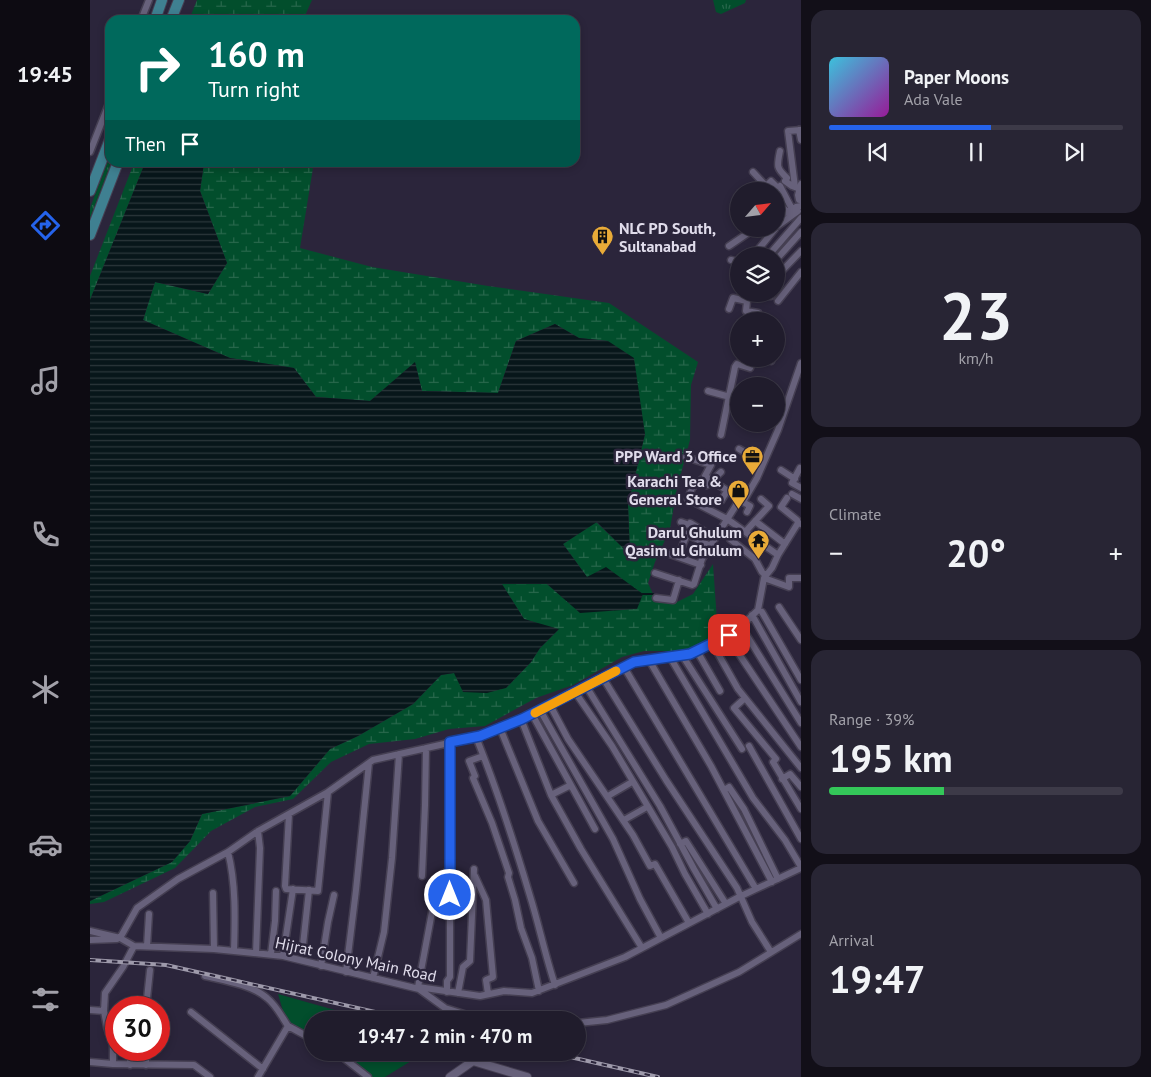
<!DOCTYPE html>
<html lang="en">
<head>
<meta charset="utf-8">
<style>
	:root { --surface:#201c2c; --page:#282534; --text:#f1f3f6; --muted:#a2a1a9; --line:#3d3a48; --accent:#2563eb }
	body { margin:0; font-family:"PT Sans",sans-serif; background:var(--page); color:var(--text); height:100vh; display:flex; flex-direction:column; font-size:19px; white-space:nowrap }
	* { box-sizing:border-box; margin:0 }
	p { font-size:16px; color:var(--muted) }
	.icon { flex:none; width:28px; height:28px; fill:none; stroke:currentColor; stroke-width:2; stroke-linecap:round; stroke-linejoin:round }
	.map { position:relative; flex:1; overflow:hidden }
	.panel { display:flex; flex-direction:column; gap:10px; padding:10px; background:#120f18; width:350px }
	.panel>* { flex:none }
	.banner { position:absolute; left:15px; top:15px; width:475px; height:152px; border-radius:15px; box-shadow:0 2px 8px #0003,0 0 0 1px var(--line); background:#00695c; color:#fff; overflow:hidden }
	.needle { width:32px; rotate:62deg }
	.fabs { position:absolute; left:640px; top:182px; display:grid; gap:10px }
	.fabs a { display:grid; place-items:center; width:55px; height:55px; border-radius:50%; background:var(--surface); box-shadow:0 2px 8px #0003,0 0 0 1px var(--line); font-size:25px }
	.speed { position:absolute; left:15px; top:996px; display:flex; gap:10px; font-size:25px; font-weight:700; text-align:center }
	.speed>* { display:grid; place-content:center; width:65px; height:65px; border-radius:50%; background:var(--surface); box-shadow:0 2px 8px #0003,0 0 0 1px var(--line); line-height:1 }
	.speed .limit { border:8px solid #d22; background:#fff; color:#111 }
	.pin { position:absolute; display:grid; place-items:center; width:42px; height:42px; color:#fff; margin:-21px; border-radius:10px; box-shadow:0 2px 8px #0006 }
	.me { position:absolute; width:55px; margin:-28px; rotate:0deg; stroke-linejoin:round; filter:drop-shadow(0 0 4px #0008) }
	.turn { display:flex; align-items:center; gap:18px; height:105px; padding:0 20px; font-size:22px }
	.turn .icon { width:65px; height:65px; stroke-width:2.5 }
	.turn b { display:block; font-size:35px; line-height:42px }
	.then { display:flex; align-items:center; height:48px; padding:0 20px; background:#0003; gap:10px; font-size:19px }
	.big { font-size:38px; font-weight:600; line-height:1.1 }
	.panel .widget { flex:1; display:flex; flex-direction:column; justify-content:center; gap:8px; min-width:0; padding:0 18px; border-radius:15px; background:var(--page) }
	.panel .dial { align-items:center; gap:0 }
	.dial b { font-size:65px; line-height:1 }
	.song { display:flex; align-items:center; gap:15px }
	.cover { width:60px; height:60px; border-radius:8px; background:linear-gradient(135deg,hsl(190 70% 55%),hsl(300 70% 35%)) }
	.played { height:5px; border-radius:2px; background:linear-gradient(90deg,var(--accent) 55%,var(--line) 55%) }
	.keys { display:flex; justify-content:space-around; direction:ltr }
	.heat { display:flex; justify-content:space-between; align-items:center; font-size:28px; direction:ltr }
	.charge { height:8px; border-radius:4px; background:linear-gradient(90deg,#34c759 39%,var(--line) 0) }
	.trip { position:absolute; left:214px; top:1011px; width:282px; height:50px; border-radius:25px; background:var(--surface); box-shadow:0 2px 8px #0003,0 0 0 1px var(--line); font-weight:600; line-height:50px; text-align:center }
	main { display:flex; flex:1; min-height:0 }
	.menu { display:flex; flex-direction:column; width:90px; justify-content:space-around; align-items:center; background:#0d0b12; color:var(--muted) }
	.menu .icon { width:35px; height:35px }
	.menu .active { color:var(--accent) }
	.menu b { font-size:22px; color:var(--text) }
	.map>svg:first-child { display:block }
	.grass { fill:url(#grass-tufts) }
	.wetland { fill:url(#wetland-marsh) }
	.green { fill:#024e2c }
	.water { fill:url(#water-rules) }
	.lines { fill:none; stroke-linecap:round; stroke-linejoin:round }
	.stream { stroke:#07161a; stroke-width:2 }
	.minor-casing { stroke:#453f52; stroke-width:9 }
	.tertiary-casing { stroke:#453f52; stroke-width:10 }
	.primary-casing { stroke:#453f52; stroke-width:12 }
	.minor { stroke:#67617b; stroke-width:6 }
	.tertiary { stroke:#67617b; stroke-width:8 }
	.primary { stroke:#3f8091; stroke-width:10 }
	.rail-casing { stroke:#9e9aab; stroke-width:4 }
	.rail { stroke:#2b253b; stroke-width:2; stroke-dasharray:5.5; stroke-linecap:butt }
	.route-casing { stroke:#184099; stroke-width:12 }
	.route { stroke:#2563eb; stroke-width:9 }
	.slow { stroke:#f59e0b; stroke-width:9 }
	.labels { text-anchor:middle; stroke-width:5; stroke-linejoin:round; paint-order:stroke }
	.poi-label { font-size:16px; font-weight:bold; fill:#e0dceb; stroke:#2b253b; text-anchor:end }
	.street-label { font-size:16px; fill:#e0dceb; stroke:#2b253b }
</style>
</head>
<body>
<main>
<nav class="menu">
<b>19:45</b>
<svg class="icon active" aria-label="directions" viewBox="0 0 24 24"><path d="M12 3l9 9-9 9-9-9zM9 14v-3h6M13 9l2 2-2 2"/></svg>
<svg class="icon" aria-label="music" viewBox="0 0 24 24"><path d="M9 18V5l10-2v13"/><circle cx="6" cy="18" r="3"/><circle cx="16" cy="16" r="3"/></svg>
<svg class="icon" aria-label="phone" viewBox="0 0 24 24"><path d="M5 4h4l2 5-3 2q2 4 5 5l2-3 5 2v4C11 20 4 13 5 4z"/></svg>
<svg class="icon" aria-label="climate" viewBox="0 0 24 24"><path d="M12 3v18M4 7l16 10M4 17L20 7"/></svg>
<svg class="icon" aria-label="car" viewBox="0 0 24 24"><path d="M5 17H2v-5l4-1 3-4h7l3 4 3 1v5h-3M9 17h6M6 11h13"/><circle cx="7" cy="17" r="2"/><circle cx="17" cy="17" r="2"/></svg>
<svg class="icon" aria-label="filters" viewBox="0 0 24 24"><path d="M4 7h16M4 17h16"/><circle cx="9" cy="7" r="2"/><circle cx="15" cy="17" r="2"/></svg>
</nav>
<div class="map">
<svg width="711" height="1077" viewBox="0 0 711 1077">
	<defs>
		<pattern id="grass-tufts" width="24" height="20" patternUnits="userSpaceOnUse" patternTransform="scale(1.25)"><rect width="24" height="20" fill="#024e2c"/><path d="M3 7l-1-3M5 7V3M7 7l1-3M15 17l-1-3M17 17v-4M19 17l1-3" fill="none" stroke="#27674b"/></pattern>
		<pattern id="wetland-marsh" width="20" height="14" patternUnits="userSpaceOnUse" patternTransform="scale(1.25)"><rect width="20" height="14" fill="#024e2c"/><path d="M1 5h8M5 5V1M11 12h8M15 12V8" fill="none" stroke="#27674b"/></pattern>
		<pattern id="water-rules" width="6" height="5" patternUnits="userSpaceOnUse" patternTransform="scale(1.25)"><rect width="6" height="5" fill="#07161a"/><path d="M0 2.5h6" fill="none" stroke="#2b373b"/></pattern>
	</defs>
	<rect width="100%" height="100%" fill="#2b253b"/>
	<path class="grass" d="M623,0H656L655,3L631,14L626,12Z
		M20,156L21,163L0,218V208Z"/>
	<path class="wetland" d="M107,0H222L213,20H187L173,16L170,20H99Z
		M44,163H55L0,300V276Z
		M114,163H222L223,168L210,248L282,267L398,286L519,303L608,362L601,385L600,440L587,488L580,529L565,562L558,583L563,594L568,600L585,603L603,594L623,564L627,621L629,629L626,638L596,651H554L532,657L483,685L446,698L395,726L359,729L325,739L279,744L241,762L203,799L165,807L121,831L85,868L14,902L0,904V901L82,862L100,841L112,814L200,796L240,749L268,736L323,704L351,675L364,673L416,688L441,662L450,648L468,630L434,619L411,583L457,584L491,613L497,577L473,544L506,522L540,554L538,505L555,434L518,341L489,338L465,324L426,341L408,393L332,391L325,363L280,401L226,397L204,368L140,358L53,320L65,282L118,294L137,263L110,191Z"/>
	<path class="green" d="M188,994L280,1020H222V1036L196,1021Z
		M252,1053H334L295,1077H282Z"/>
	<path class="water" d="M55,163H114L110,191L137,263L118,294L65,282L53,320L140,358L204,368L226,397L280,401L325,362L332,391L408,393L426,341L465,324L489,338L518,341L544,358L555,434L538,505L540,555L507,522L473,544L497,577L516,567L553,594L547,609L490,613L457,584H412L434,619L469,629L450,648L441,662L416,688L397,693L373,692L364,673L351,675L323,704L268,736L240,749L200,796L112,814L100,841L82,862L0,901V300Z"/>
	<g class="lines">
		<path class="stream" d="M551,594H563"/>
		<defs>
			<path id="minor" d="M51,20L59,0
				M709,130L711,140
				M690,151C687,166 686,168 697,178L695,181L702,186L710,189
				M0,152L20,101
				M663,172L676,186L671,191
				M711,184L708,195L709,200H711
				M676,186L681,181L688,188L690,186L702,209
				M705,187L698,131L711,130
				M686,202L689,203L697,212
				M647,206L649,207
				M686,217L705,208
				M686,227L708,211L706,207L711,206
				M639,246L664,229
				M658,256L660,253L662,254L667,251L685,229
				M678,256L711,218
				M641,260L649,262
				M686,260L711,232
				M686,277L711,251
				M670,294L681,296
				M657,301L656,311L668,313L667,321
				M688,301L711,272
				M639,309L643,298L657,301L658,294
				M681,361L682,359
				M618,391L640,397
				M631,435L645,367L647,364L660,368L663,359
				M649,449L673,463
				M596,457L621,465L615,476L650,499
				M710,468L702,483L711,488
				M691,470L705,479
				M631,472L617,485L611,480L602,488L598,499L637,519L688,555
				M702,494L711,499
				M697,498L691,507L707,520L708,523
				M631,501L637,491
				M653,502L660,506L657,512
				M665,521L695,544
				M591,522L599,525L600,523L602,524L625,538
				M656,531L679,506L671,499
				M640,539L665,559L672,572L676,576
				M592,547L597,534L620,546
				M574,552L611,565
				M565,573L602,585L604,584L612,559L650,499L653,502L667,478L688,430L711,363
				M674,578L699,587V578H711
				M566,598L583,600L589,580
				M689,607L711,640
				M672,612L711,680
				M662,615L711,702
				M651,626L711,723
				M637,636L711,747
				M622,643L648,689L711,768
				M607,651L630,691
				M592,655L652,749
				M580,657L663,798L695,840L711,867
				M559,660L621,766L682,882
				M534,667L666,889
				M513,678L576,780L647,888L662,922L681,952
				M496,686L570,806L604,869L627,909
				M485,692L522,746L582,847L595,874L618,914
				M655,698L644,708L686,759L683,762L711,809
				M460,705L478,739L543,835L560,866L565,864L599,923
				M450,710L523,839L550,899L571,938
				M442,714L505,829
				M431,719L461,795L491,849L552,948
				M410,728L448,821L484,883
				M386,737C407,789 424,842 440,896C449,925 455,955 465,985
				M659,746L711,839
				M393,756L379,761L385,776L383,778L402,823L419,873L418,877L425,900L431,928L442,958L449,991
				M692,779L700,774L711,787
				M634,790L639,787L654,809L688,879
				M461,795L481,785
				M518,796L542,782
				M199,814L195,886L196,889L228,891L238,792
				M534,820L557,807
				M590,844L596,841L636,904
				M138,852C146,884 145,918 144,951
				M332,876L335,805L336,748
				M385,876L396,900L403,977L396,980L398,994
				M123,893L124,949
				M0,931L30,938L44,946L124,949L193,956L329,989L328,987L390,996L414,991L442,993L535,957L651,896L711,868
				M30,938L47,908L88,879L138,852L168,831L238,792L283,760L390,736L452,710L545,662L600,654L645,632L668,610L674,578L682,568L688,555L708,523L711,524
				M0,940L27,939
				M213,945L219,890
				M57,946L59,914
				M166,953L170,848L168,831
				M181,954L185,921L186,891
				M193,956L203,889
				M231,966L238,922L244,895
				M256,972L266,890L279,763
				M115,976C133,980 163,985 177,998C186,1005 192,1017 198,1026
				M283,978L294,932L302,858L309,754
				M328,987L342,912L354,873L360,871
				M329,989L355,1008L393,1020
				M357,992V981L360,977V742
				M368,993L373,967L380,961L384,869
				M56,1008L60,970
				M0,1010L14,1011
				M101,1012L173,1069
				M488,1023L517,1020L576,1005L649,972L711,934
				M198,1026L222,1039
				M246,1052L278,1077
				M0,1062L23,1064L104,1065L120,1077
				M23,1064V1045L17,1027L14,1011L15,993L33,967L44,946
				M40,1065V1050
				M56,1065V1050
				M168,1077L198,1026"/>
			<path id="tertiary" d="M360,1077L383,1061L437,1077"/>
			<path id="primary" d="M65,20L72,0
				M81,20L89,0
				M0,191L20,139
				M0,235L28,162"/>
		</defs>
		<use href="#minor" class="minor-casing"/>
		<use href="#tertiary" class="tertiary-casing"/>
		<use href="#primary" class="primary-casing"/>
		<use href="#minor" class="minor"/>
		<use href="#tertiary" class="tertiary"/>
		<use href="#primary" class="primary"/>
		<defs>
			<path id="rail" d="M0,960L76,965L321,1020
				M458,1052L568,1077"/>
		</defs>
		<use href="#rail" class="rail-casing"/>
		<use href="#rail" class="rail"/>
	</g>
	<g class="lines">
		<defs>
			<path id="route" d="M360,895V742L390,736L432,719L544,662L600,654L639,635"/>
		</defs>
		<use href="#route" class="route-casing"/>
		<use href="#route" class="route"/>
		<path class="slow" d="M445,713L526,671"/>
	</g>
	<defs>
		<symbol id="building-pin" viewBox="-11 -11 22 30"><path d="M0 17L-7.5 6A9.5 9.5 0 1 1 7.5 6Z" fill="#e9ab38" stroke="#2b253b"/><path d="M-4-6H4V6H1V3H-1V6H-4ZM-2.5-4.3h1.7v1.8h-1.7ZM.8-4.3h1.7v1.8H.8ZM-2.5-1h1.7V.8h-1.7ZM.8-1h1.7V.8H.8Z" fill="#111"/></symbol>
		<symbol id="office-pin" viewBox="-11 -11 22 30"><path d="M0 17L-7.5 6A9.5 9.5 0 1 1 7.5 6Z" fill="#e9ab38" stroke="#2b253b"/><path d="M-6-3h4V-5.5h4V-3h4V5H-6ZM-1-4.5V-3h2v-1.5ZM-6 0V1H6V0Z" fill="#111"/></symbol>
		<symbol id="shop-pin" viewBox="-11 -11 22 30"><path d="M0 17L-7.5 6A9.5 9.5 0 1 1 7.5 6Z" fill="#e9ab38" stroke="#2b253b"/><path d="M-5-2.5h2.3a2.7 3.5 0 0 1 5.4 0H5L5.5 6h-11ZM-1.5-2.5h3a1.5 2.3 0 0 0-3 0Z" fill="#111"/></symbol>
		<symbol id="temple-pin" viewBox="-11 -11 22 30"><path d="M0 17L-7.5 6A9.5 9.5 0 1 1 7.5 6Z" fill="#e9ab38" stroke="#2b253b"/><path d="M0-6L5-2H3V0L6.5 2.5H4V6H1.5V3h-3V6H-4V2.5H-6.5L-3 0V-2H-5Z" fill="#111"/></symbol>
	</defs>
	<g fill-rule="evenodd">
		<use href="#building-pin" x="500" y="224" width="25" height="34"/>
		<use href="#office-pin" x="650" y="444" width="25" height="34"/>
		<use href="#shop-pin" x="636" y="478" width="25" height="34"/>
		<use href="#temple-pin" x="656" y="528" width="25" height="34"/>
	</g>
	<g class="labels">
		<g class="poi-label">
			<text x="529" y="234" text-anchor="start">NLC PD South,<tspan x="529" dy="18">Sultanabad</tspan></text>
			<text x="647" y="462">PPP Ward 3 Office</text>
			<text x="632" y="487">Karachi Tea &amp;<tspan x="632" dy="18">General Store</tspan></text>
			<text x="652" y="538">Darul Ghulum<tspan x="652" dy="18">Qasim ul Ghulum</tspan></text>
		</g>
		<g class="street-label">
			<text transform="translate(266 959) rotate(12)" y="6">Hijrat Colony Main Road</text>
		</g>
	</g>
</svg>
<div class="fabs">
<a><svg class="needle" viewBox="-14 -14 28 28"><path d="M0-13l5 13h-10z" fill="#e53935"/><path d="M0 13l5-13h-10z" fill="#a2a1a9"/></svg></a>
<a><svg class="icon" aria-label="layers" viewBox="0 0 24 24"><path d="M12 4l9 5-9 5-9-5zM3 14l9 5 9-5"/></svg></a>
<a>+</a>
<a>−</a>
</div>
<div class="speed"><div class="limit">30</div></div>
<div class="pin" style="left:639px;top:635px;background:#d93025"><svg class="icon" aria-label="arrive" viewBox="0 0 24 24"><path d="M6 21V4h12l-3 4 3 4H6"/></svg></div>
<svg class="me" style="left:360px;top:895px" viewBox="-20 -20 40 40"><circle r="17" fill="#2563eb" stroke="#fff" stroke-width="3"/><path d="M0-11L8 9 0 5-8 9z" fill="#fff"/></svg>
<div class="trip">19:47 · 2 min · 470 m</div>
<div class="banner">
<div class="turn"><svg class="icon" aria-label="right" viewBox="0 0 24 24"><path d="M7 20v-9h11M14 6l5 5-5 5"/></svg><div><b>160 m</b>Turn right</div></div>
<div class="then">Then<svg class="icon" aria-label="arrive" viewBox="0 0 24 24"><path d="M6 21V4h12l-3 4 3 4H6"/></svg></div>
</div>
</div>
<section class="panel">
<div class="widget">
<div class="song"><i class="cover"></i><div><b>Paper Moons</b><p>Ada Vale</p></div></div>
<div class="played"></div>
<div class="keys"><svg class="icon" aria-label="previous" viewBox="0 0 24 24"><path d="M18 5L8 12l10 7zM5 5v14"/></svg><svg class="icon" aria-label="pause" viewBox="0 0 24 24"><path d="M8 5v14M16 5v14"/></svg><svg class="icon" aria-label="next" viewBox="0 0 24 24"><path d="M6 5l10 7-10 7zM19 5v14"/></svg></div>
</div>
<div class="widget dial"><b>23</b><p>km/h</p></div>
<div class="widget"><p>Climate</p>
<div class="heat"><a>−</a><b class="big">20°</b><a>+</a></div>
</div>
<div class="widget"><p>Range · 39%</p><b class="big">195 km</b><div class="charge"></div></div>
<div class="widget"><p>Arrival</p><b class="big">19:47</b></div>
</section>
</main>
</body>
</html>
